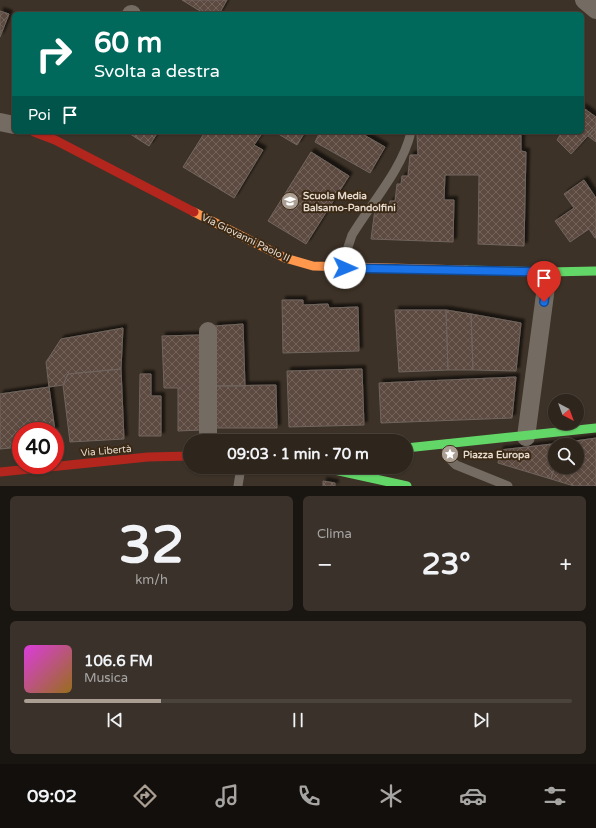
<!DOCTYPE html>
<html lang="it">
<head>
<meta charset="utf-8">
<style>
	:root { --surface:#2e261d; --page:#3a322a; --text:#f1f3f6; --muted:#a7a5a4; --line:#49433b; --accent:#ab9f94 }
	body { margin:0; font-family:"Varela Round",sans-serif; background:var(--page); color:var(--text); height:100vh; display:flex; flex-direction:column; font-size:15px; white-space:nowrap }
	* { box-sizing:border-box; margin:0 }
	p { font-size:13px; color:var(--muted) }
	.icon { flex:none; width:22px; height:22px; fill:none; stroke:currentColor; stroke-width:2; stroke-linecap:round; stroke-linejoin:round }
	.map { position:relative; height:486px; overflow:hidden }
	.sheet { display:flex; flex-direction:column; gap:10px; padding:10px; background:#191510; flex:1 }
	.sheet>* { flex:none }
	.hud { position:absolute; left:12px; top:12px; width:572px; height:122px; border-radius:6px; box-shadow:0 1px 3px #0004,0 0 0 1px var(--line); background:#00695c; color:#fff; overflow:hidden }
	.needle { width:26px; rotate:139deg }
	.buttons { position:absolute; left:548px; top:394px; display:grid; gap:8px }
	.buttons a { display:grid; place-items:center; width:36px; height:36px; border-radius:50%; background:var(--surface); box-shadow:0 1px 3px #0004,0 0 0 1px var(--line); font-size:20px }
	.speed { position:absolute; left:12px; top:422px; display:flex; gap:8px; font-size:20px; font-weight:700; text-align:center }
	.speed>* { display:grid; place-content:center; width:52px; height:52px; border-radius:50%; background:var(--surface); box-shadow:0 1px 3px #0004,0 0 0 1px var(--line); line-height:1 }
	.speed .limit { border:6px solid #d22; background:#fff; color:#111 }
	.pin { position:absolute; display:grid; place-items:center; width:34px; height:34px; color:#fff; margin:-41px -17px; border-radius:50% 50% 50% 0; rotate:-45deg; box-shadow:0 0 4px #0007 }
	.pin .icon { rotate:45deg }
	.me { position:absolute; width:44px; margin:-22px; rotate:91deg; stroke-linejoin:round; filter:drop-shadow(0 0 3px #0008) }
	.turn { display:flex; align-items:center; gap:14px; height:84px; padding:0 16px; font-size:18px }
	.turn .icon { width:52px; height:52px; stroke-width:2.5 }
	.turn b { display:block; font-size:28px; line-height:34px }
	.then { display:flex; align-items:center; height:38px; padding:0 16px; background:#0003; gap:8px; font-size:15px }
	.big { font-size:30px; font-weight:700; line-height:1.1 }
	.sheet .card { flex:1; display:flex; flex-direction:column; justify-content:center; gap:6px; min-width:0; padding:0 14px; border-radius:6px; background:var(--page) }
	.sheet .dial { align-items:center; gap:0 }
	.dial b { font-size:52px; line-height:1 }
	.song { display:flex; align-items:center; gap:12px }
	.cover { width:48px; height:48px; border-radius:6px; background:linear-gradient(135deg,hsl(300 70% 55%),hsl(40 70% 35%)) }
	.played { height:4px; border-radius:2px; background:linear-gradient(90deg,var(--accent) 25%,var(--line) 25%) }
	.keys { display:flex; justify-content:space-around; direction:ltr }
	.heat { display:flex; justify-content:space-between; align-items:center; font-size:22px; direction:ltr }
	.sheet .tiles { flex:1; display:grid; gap:10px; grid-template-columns:1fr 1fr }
	.card:last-child { grid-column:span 2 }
	.trip { position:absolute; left:183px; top:434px; width:230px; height:40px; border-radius:20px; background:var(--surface); box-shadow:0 1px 3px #0004,0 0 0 1px var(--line); font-weight:700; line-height:40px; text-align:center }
	.tabs { display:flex; height:64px; justify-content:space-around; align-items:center; background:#120f0c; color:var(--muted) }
	.tabs .icon { width:28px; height:28px }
	.tabs .active { color:var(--accent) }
	.tabs b { font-size:18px; color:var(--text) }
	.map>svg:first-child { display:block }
	.building { fill:url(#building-cross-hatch); stroke:#70655e; filter:url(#shadow) }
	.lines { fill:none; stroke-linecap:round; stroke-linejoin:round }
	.lane { stroke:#746c63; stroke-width:9 }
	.street { stroke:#746c63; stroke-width:18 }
	.fast { stroke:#63d668; stroke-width:9 }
	.slow { stroke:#ff974d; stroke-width:9 }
	.jam { stroke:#b3261e; stroke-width:9 }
	.route-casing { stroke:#114b97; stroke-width:10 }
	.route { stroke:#1a73e8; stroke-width:7 }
	.labels { text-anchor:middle; stroke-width:4; stroke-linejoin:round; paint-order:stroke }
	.poi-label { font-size:10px; font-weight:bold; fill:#e6dace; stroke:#3a2915; text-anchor:start }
	.street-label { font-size:10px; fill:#e6dace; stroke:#3a2915 }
</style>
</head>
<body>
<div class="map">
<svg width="596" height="486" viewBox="0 0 596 486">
	<defs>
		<pattern id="building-cross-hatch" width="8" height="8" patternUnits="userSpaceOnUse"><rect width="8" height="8" fill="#5b4a40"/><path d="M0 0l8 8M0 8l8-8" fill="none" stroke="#73645a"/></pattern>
		<filter id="shadow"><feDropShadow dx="3.5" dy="-3.5" stdDeviation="1" flood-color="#0009"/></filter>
	</defs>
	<rect width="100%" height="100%" fill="#3d3227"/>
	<path class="building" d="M182,0H227L219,14H205Z
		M0,11L9,14L0,37Z
		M582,107L596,117V127L571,154L557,140L562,132H582Z
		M596,127V142L588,136Z
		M127,132H158L149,146Z
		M205,132H263L254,145L263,150L234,198L183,167Z
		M275,132H305L297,145Z
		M320,132H359L385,147L370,173L315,142Z
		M417,134H521V151L526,152L524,246L478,244L479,175H445L444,200H454L453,242L371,239L375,209L389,210L390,201H395L397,184H401L402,176H408L410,155H418Z
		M311,152L349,176L306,244L268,221Z
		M584,180L596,198V238H595L589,229L570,242L555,221L574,208L564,194Z
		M282,300H303V305L328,304L329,308L358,307L359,351L283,353Z
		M395,310H446L448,370L399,372Z
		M446,310L471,314L473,370H448Z
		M471,314L521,323L516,371L473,370Z
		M243,324L245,386H215L214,326Z
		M123,328L121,369L68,374L63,385L49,387L46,362L61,339Z
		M200,335L202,430L178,431V388H164L162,336Z
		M121,369L124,439L70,442L63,385L68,374Z
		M362,369L364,425L289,427L287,371Z
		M140,374H151V396H161V436H139Z
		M516,377L512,418L381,423L379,383Z
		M276,385L277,428H215V386Z
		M49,387L55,431H21V447L0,449V394Z
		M596,438V486H574L551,479L555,465V467H577V445H560L561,443Z
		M561,443L560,445H555V465L551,479L498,463L500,450Z
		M323,481L335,483V486H323Z"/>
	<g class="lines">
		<path class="lane" d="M345,267L348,247L352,235C372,202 402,170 411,132
			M446,444C446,453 448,458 456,465L508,486
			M238,486L241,467"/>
		<path class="street" d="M584,0L596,10
			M131,14H132
			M0,122L14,125
			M208,331V441
			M526,437L548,272"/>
		<path class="fast" d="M466,270L548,272L596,271
			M406,448L596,428
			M321,467L407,486"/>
		<path class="slow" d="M194,212L285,258L313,266L466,270"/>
		<path class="jam" d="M34,132L55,140L194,212
			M0,472L148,457L190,456"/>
	</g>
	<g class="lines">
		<defs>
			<path id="route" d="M345,268L548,272L544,302"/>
		</defs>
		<use href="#route" class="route-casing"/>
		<use href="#route" class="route"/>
	</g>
	<defs>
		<symbol id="school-disc" viewBox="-11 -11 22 22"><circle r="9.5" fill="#ab9f94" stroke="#3a2915"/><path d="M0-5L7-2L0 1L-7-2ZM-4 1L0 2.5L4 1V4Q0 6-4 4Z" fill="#fff"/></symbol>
		<symbol id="sight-disc" viewBox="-11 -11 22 22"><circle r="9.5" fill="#ab9f94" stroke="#3a2915"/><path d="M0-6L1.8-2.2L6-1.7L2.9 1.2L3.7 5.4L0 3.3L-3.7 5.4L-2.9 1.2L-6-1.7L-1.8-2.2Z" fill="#fff"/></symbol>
	</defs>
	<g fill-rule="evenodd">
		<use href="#school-disc" x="280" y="191" width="20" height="20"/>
		<use href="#sight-disc" x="440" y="444" width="20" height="20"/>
	</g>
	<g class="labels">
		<g class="poi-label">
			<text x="303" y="199">Scuola Media<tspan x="303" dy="12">Balsamo-Pandolfini</tspan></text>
			<text x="463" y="458">Piazza Europa</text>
		</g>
		<g class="street-label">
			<text transform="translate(246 237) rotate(26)" y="4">Via Giovanni Paolo II</text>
			<text transform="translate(106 450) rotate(-5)" y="4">Via Libertà</text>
		</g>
	</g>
</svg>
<div class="buttons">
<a><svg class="needle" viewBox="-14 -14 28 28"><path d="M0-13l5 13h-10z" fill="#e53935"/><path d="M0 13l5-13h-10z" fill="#a7a5a4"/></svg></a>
<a><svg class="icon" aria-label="search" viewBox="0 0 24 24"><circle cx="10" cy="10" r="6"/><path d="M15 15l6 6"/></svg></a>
</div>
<div class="speed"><div class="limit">40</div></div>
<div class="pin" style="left:544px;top:302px;background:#d93025"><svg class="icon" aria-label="arrive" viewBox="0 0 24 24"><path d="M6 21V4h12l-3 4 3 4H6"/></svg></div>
<svg class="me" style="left:345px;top:268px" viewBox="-20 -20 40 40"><circle r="19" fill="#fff"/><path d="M0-13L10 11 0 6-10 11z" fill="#1a73e8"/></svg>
<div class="trip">09:03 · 1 min · 70 m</div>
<div class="hud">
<div class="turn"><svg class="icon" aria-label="right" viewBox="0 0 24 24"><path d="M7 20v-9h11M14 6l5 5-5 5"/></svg><div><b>60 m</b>Svolta a destra</div></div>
<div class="then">Poi<svg class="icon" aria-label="arrive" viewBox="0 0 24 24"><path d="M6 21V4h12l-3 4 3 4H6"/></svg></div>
</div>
</div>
<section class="sheet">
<div class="tiles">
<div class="card dial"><b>32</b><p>km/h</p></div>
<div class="card"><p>Clima</p>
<div class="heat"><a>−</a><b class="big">23°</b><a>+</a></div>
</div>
<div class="card">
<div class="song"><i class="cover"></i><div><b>106.6 FM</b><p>Musica</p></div></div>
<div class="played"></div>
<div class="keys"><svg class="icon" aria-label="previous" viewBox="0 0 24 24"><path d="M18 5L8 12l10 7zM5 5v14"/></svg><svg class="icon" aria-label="pause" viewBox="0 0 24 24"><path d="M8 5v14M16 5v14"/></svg><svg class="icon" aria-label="next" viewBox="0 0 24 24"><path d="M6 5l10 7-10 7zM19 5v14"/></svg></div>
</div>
</div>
</section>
<nav class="tabs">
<b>09:02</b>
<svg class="icon active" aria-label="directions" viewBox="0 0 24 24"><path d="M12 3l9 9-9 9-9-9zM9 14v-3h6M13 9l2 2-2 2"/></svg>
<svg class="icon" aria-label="music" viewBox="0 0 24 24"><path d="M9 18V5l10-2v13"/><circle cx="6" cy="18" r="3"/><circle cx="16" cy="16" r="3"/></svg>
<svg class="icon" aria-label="phone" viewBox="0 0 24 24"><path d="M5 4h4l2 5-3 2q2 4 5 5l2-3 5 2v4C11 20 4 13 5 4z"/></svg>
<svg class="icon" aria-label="climate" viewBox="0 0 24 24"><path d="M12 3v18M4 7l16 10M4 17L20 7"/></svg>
<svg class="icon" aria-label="car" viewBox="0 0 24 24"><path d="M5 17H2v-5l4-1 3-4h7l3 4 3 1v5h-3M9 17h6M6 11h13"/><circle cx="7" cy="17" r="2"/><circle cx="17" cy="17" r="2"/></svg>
<svg class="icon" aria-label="filters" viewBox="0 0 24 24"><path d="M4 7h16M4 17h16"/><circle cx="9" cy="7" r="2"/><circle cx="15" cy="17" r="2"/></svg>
</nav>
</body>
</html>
